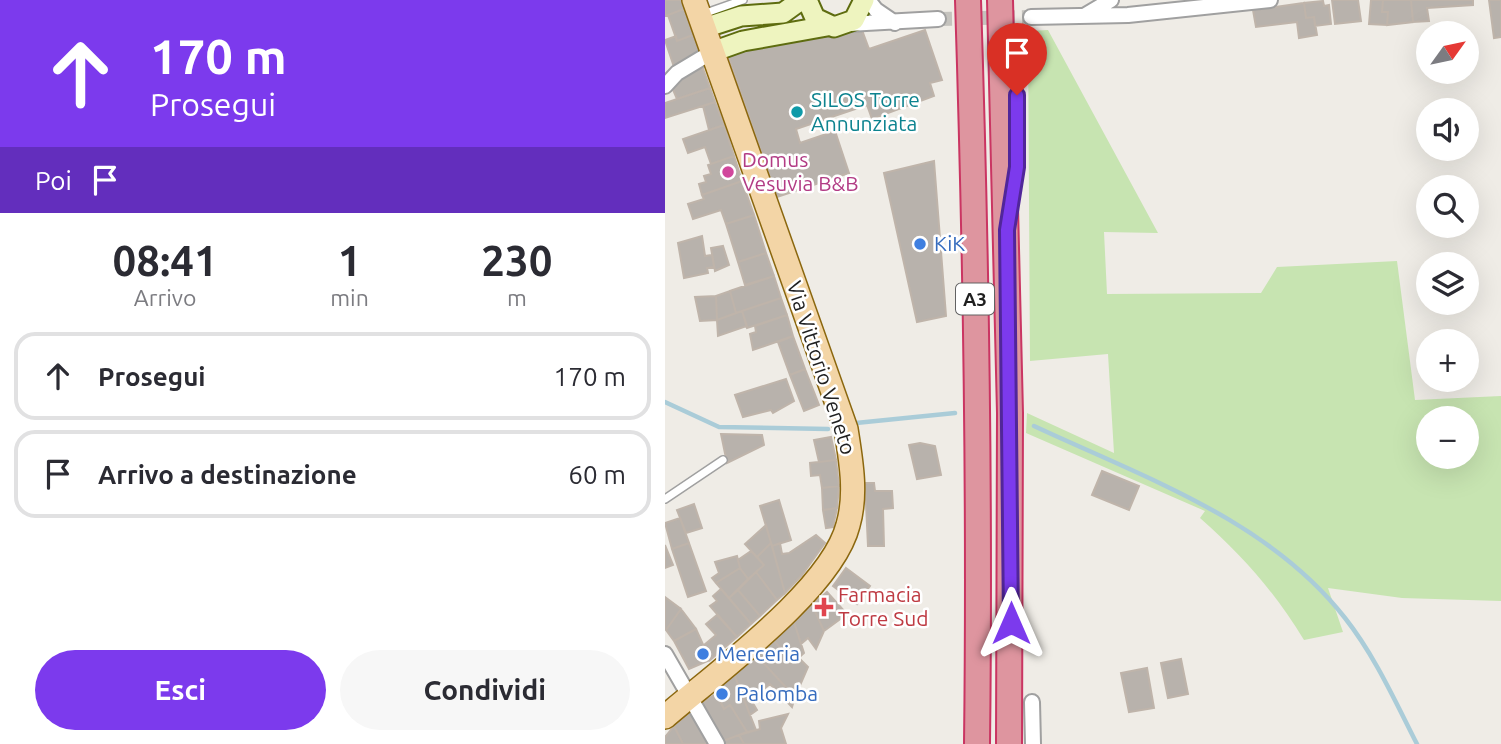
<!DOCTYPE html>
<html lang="it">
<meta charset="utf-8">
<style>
:root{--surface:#fff;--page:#f7f7f7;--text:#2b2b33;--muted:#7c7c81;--line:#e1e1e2;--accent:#7c3aed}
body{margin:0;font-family:Ubuntu,sans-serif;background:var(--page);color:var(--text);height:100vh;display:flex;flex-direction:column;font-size:26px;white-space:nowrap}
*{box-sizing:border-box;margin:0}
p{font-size:23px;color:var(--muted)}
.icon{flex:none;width:38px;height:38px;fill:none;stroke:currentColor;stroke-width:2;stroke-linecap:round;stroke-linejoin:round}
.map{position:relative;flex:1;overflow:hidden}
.sheet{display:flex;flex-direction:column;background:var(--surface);width:665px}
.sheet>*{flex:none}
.hud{background:#7c3aed;color:#fff;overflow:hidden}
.needle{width:46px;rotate:57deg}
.controls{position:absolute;left:751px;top:21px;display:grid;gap:14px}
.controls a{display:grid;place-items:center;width:63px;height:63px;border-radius:50%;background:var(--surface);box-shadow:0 7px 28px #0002;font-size:35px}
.pin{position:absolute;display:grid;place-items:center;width:60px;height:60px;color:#fff;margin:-72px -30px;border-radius:50% 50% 50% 0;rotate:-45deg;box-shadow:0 0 7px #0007}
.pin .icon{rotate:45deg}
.me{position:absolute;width:77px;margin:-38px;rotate:0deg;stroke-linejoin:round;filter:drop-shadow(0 0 5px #0008)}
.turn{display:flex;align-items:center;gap:24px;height:147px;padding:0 35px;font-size:32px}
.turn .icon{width:91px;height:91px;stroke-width:2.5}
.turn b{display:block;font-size:49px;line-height:60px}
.then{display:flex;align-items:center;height:66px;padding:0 35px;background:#0003;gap:14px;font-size:26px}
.eta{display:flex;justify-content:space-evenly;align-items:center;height:119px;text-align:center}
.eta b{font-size:42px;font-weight:700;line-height:49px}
.cta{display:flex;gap:14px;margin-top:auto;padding:14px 35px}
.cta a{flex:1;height:80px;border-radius:42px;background:var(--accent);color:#fff;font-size:28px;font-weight:700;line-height:80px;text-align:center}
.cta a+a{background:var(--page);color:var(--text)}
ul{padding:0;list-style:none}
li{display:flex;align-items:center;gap:21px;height:88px;margin:0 14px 10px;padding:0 21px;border:4px solid var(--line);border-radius:21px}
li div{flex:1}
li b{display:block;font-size:26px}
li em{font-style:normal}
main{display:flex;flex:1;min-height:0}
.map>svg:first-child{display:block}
.grass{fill:#c7e4b1;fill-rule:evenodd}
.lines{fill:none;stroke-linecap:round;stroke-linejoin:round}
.stream{stroke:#aaccd8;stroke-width:4.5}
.building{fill:#b8b2ac;stroke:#bfb4aa;stroke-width:2}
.street-tunnel{stroke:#c5c3be;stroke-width:14;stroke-dasharray:14 7;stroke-linecap:butt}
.lane-casing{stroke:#a0a0a0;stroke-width:10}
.street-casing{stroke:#a0a0a0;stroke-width:18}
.secondary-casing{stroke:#5e6c0f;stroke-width:23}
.primary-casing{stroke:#8b670e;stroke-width:26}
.highway-casing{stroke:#ca3562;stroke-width:28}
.lane{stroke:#fff;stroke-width:7}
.street{stroke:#fff;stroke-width:14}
.secondary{stroke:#eef4bf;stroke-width:19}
.primary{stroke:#f3d5a6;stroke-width:23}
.highway{stroke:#de959f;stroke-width:24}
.route-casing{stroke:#51269a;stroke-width:18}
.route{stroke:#7c3aed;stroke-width:12}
.culture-dot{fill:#0f9aa8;stroke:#fff;stroke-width:2.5}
.hotel-dot{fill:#d1479c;stroke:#fff;stroke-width:2.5}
.shop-dot{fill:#3f7fe0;stroke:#fff;stroke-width:2.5}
.health-dot{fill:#e0444e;stroke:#fff;stroke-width:2.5}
.labels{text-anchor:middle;stroke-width:5;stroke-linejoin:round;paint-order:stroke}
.shield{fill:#fff;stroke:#626262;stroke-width:2}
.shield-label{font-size:19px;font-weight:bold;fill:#1f1f1f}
.culture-label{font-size:21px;fill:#0d838f;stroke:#fff;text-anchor:start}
.hotel-label{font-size:21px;fill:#b23c85;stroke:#fff;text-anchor:start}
.shop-label{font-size:21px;fill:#366cbe;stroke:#fff;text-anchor:start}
.street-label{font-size:21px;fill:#1f1f1f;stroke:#fff}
.health-label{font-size:21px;fill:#be3a42;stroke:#fff;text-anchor:start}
</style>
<main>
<section class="sheet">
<div class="hud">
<div class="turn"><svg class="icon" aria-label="ahead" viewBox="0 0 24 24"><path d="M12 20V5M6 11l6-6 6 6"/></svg><div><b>170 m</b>Prosegui</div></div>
<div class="then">Poi<svg class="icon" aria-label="arrive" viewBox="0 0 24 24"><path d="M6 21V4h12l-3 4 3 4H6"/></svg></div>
</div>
<div class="eta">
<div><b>08:41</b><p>Arrivo</p></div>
<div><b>1</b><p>min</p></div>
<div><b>230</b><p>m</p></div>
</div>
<ul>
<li><svg class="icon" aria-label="ahead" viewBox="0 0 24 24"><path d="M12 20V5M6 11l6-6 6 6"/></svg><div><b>Prosegui</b></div><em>170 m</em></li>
<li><svg class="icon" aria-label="arrive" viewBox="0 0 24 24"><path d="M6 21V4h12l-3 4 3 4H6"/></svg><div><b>Arrivo a destinazione</b></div><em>60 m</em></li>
</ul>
<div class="cta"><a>Esci</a><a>Condividi</a></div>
</section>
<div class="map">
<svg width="836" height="744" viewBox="0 0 836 744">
<rect width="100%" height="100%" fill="#efece6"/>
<path class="grass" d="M383,30L493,233L439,232L442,294L596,293L612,267L732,261L750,400L836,396V601L737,598L663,588L678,632L639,640C609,591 578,556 535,518L540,511L361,433L362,413L449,453L443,354L365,361L363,31ZM763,418H802V457H763Z"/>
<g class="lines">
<path class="stream" d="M0,402L54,427L163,429
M191,423L290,413
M369,426C478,477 604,520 680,618C710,656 730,701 752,744"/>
</g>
<path class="building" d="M0,0H16L19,9L0,16Z
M667,0H693L696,21L670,24Z
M706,0H718L717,12H723L722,25L704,24Z
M718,0H746L748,22L722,25L723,12H717Z
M746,0H808V5L762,8L764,21L748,22Z
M824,0H836V37L829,38Z
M658,1L659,6L664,5L666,24L650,26L649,17L641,18L639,3Z
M639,3L641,18L649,17L652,35L634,38L632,22L591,27L588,10Z
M19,9L28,35L12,41L3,15Z
M197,30L204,49L260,30L277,80L265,83L269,96L207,119L202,105L131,129L135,143L170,131L184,173L112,197L63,55L88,47Z
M28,35L34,51L9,67L0,40L11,36L12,41Z
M36,63L45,88L12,99L6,85Z
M45,88L50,102L0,118V103Z
M50,102L59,125L44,130L38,106Z
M59,125L69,156L46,164L40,147L23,153L18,139Z
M69,156L77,181L37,195L34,184L41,182L39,176L46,174L43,165Z
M269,161L281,316L252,322L219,173Z
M77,181L89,215L61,224L56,210L28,219L23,204L39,199L37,195Z
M89,215L101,253L73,262L61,224Z
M37,236L40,256L47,255L49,267L42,268L43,273L19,278L13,243Z
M58,246L64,265L50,271L46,248Z
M101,253L109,276L80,285L73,262Z
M109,276L116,298L71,313L65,291Z
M65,291L71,313L52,320L51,296Z
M51,296L52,320L35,321L30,297Z
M116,298L122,315L82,328L77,311Z
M77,311L82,326L53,336L52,320Z
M122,315L128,336L88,350L85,334L91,332L90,326Z
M128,336L140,369L125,375L113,342Z
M140,369L154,405L139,411L125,375Z
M121,379L129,401L108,413L106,410L78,417L70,395Z
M56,434L97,435L99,445L62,463Z
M166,437L171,460L154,462L149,440Z
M255,443L270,446L276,475L252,479L244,445Z
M171,460L174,486L157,488L155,475L146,476L145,463Z
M437,471L474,486L464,510L427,495Z
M200,483H209L210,491H227L228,508L218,509L219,546H203Z
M174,486L172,508L158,510L157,488Z
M114,500L126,540L107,546L95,506Z
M29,504L37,528L21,533L12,510Z
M172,508L168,527L161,528L158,510Z
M15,518L24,543L7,549L0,523Z
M101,525L106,543L92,557L80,544Z
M151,535L160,543L137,575L120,593L107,546L115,543L117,554L124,553Z
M24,543L41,591L23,597L7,549Z
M106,543L120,593L112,600L91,572L99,565L92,557Z
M0,545L8,565L0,568Z
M86,551L99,565L83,579L75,568L73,560Z
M72,556L75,568L51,583L47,578L54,573L50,562Z
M75,568L83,579L64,598L51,583Z
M181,568L205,586L192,604L168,586Z
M91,572L112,600L95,616L73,590Z
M56,589L86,624L72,637L45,606L52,601L48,596Z
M73,590L95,616L86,624L64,598Z
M162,592L182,614L159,631L147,605Z
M0,597L16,609L1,630L0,629Z
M147,605L159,631L151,649L143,638L136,644L129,622Z
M16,609L31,629L9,641L1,630Z
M52,615L72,637L45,660L39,645L51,635L41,624Z
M129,622L139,653L129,662L108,640Z
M31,629L45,660L24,669L9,641Z
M108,640L129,662L134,658L143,667L130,697L91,655Z
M91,655L130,697L127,707L105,684L86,700L92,710L85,715L69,674Z
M516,659L523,694L503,698L496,663Z
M482,668L489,708L464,712L456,673Z
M69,674L91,730L82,732L65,705L59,709L50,690Z
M51,694L59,709L65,705L82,732L58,741L37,703Z
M27,711L44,744H18L9,726Z
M123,714L116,728L121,744H79L74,735L95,729L94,721Z
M9,726L18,744H0V737Z
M74,735L79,744H60L58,741Z"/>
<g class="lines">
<path class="street-tunnel" d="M273,19L366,17"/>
<g class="lane-casing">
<path id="lane" d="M38,14L78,0
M0,499L58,460"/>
</g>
<g class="street-casing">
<path id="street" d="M203,0L211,10L230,23
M419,16L446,0
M366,17L463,15L605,0
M183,24L273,19
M0,86L12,73L47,52
M0,654L52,744
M367,702L368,744"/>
</g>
<g class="secondary-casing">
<path id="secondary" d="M142,0L150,18L169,27L189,20L199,0
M39,28L76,16L118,13L136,0
M47,52L78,41L162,26"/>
</g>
<g class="primary-casing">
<path id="primary" d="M0,717C51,673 167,589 183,525C192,494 186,461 181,429L29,0"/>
</g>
<g class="highway-casing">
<path id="highway" d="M303,0C311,248 315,496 312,744
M335,0L345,413L344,744"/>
</g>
<use href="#lane" class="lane"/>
<use href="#street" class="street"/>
<use href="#secondary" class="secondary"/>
<use href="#primary" class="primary"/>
<use href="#highway" class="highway"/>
</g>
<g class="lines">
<g class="route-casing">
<path id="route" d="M346,623L342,230L352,167V95"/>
</g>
<use href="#route" class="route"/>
</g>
<circle class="culture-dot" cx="132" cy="112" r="7"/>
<circle class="hotel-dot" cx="63" cy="172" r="7"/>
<g class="shop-dot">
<circle cx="255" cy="244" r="7"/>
<circle cx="38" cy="654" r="7"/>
<circle cx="57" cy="694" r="7"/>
</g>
<path class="health-dot" d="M155.5 596.5h7v7h7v7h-7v7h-7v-7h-7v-7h7z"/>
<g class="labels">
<rect class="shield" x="291" y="283.5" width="38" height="31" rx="5"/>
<g class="shield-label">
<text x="310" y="306">A3</text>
</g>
<g class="culture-label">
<text x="146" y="107">SILOS Torre<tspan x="146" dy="24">Annunziata</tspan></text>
</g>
<g class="hotel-label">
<text x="77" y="167">Domus<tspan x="77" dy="24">Vesuvia B&amp;B</tspan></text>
</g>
<g class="shop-label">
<text x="269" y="251">KiK</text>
<text x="52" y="661">Merceria</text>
<text x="71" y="701">Palomba</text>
</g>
<g class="street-label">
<text transform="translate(156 368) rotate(72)" y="7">Via Vittorio Veneto</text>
</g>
<g class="health-label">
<text x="173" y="602">Farmacia<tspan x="173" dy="24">Torre Sud</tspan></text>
</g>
</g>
</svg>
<div class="controls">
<a><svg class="needle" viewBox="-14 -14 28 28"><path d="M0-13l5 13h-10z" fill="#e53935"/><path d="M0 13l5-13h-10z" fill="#7c7c81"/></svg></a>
<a><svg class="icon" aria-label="sound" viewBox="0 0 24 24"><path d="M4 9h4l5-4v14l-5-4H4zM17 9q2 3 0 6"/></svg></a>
<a><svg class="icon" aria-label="search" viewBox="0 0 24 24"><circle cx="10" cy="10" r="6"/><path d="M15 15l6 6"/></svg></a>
<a><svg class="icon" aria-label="layers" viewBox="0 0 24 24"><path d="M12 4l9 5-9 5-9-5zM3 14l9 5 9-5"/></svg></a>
<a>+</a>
<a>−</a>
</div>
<div class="pin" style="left:352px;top:95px;background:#d93025"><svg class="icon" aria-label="arrive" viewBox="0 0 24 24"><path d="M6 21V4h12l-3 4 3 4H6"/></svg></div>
<svg class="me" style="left:346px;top:623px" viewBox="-20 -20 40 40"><path d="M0-17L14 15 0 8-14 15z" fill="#7c3aed" stroke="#fff" stroke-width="4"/></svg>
</div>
</main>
